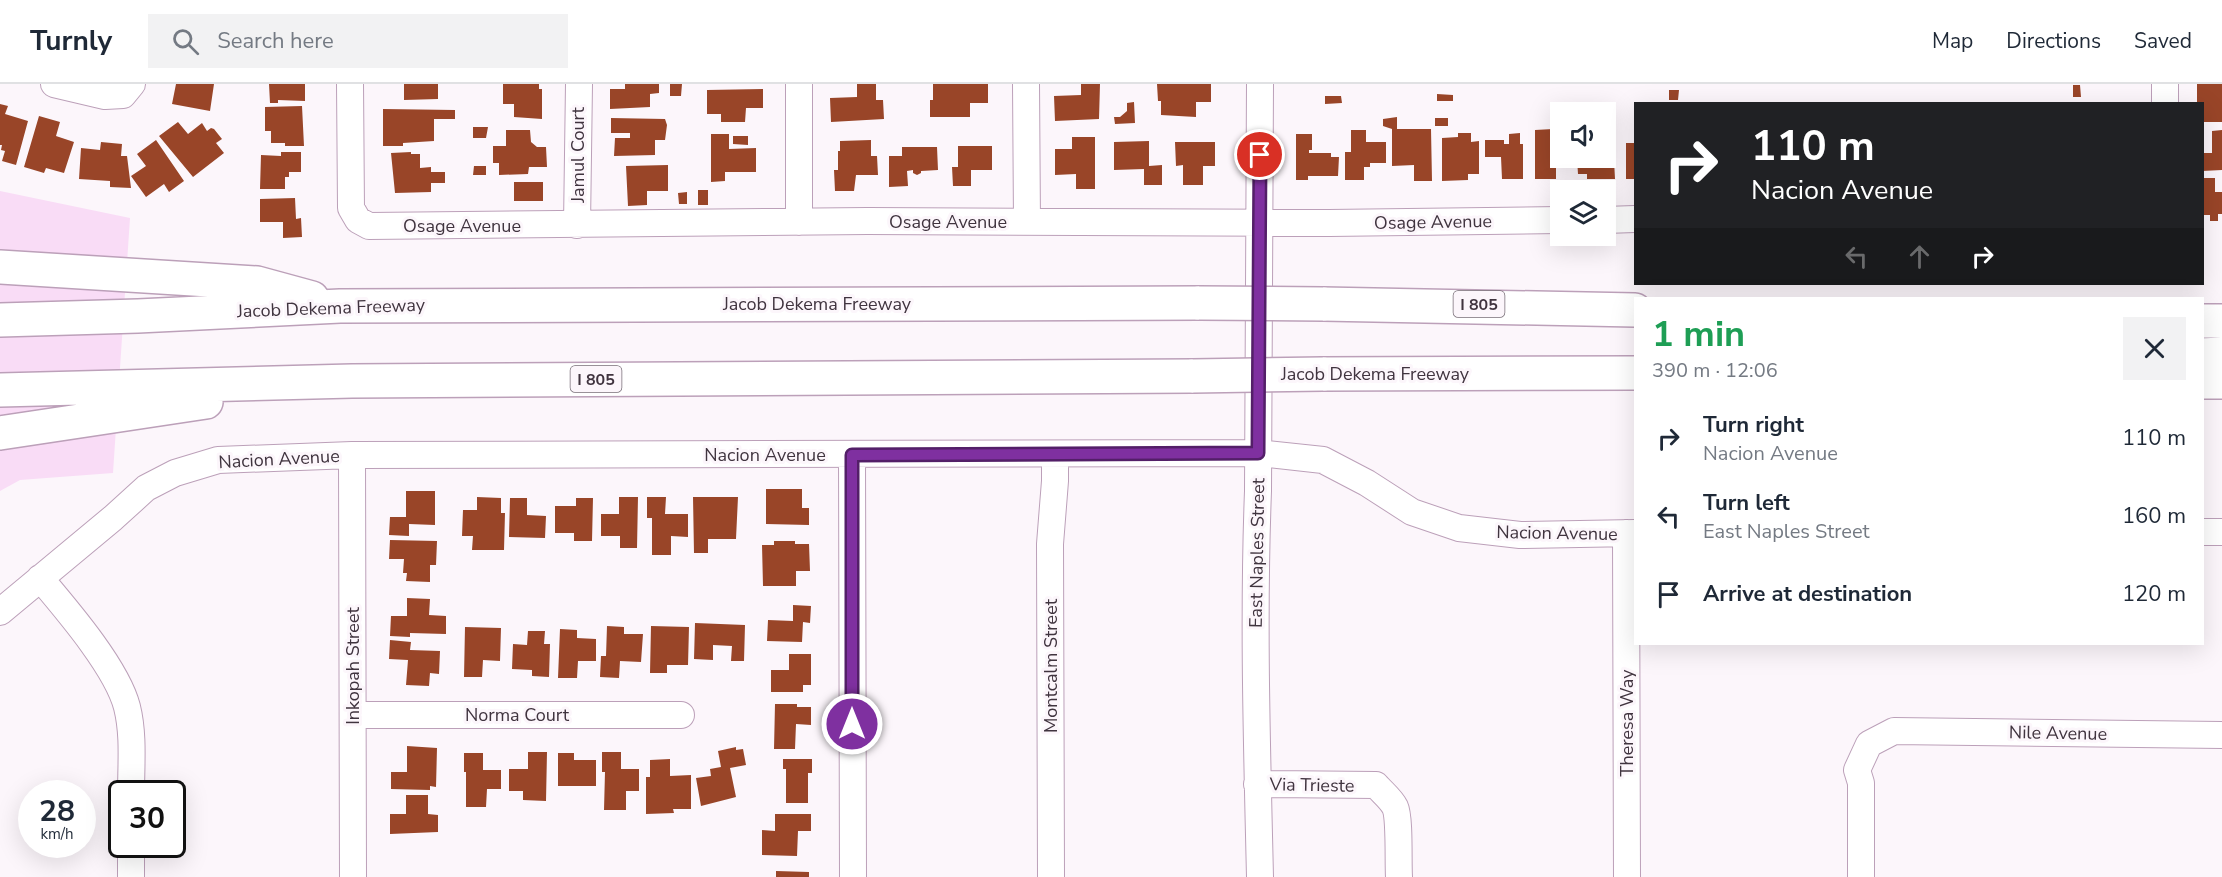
<!DOCTYPE html>
<meta charset="utf-8">
<style>
:root{--surface:#fff;--page:#f2f2f3;--text:#1f2937;--muted:#747a83;--line:#e0e1e3}
body{margin:0;font-family:"Nunito Sans",sans-serif;background:var(--page);color:var(--text);height:100vh;display:flex;flex-direction:column;font-size:22px;white-space:nowrap}
*{box-sizing:border-box;margin:0}
p{font-size:20px;color:var(--muted)}
.icon{flex:none;width:33px;height:33px;fill:none;stroke:currentColor;stroke-width:2;stroke-linecap:round;stroke-linejoin:round}
.map{position:relative;flex:1;overflow:hidden}
.details{position:absolute;left:1634px;top:213px;width:570px;height:348px;display:flex;flex-direction:column;background:var(--surface);border-radius:0px;box-shadow:0 6px 24px #0002}
.details>*{flex:none}
.banner{position:absolute;left:1634px;top:18px;width:570px;height:183px;border-radius:0px;box-shadow:0 6px 24px #0002;background:#202124;color:#fff;overflow:hidden}
.fabs{position:absolute;left:1550px;top:18px;display:grid;gap:12px}
.fabs a{display:grid;place-items:center;width:66px;height:66px;border-radius:0px;background:var(--surface);box-shadow:0 6px 24px #0002;font-size:30px}
.speed{position:absolute;left:18px;top:696px;display:flex;gap:12px;font-size:30px;font-weight:700;text-align:center}
.speed>*{display:grid;place-content:center;width:78px;height:78px;border-radius:50%;background:var(--surface);box-shadow:0 6px 24px #0002;line-height:1}
.speed small{font-size:15px;font-weight:400}
.speed .limit{border:3px solid #111;border-radius:9px;background:#fff;color:#111}
.pin{position:absolute;display:grid;place-items:center;width:51px;height:51px;color:#fff;margin:-26px;border:3px solid #fff;border-radius:50%;box-shadow:0 2px 6px #0007}
.me{position:absolute;width:66px;margin:-33px;rotate:0deg;stroke-linejoin:round;filter:drop-shadow(0 0 4px #0008)}
.turn{display:flex;align-items:center;gap:21px;height:126px;padding:0 18px;font-size:27px}
.turn .icon{width:78px;height:78px;stroke-width:2.5}
.turn b{display:block;font-size:42px;line-height:51px}
.lanes{display:flex;align-items:center;height:57px;padding:0 18px;background:#0003;justify-content:center;gap:30px;direction:ltr}
.lanes .off{opacity:.35}
.round{display:grid;place-items:center;flex:none;width:63px;height:63px;border-radius:0px;background:var(--page)}
.overview{display:flex;align-items:center;justify-content:space-between;height:102px;padding:0 18px}
h1{font-size:36px;font-weight:700;line-height:45px;color:#1e9e55}
ul{padding:0;list-style:none}
li{display:flex;align-items:center;gap:18px;height:78px;padding:0 18px}
li div{flex:1}
li b{display:block;font-size:22px}
li em{font-style:normal}
header{display:flex;align-items:center;gap:36px;box-sizing:border-box;height:84px;padding:0 30px;background:var(--surface);border-bottom:2px solid var(--line)}
header strong{font-size:28px}
nav{display:flex;gap:33px;margin-inline-start:auto;font-size:21px}
.search{width:420px;height:54px;background:var(--page);display:flex;align-items:center;gap:15px;box-sizing:border-box;padding:0 21px;border-radius:0px;color:var(--muted);font-size:22px}
.map>svg:first-child{display:block}
.green{fill:#f9dcf6}
.building{fill:#994528}
.lines{fill:none;stroke-linecap:round;stroke-linejoin:round}
.minor-casing{stroke:#bca0b9;stroke-width:28}
.highway-casing{stroke:#bca0b9;stroke-width:36}
.minor{stroke:#fff;stroke-width:26}
.highway{stroke:#fff;stroke-width:33}
.highway-bridge-casing{stroke:#bca0b9;stroke-width:36;stroke-linecap:butt}
.highway-bridge{stroke:#fff;stroke-width:33}
.route-casing{stroke:#531f68;stroke-width:15}
.route{stroke:#7f30a0;stroke-width:10}
.labels{text-anchor:middle;stroke-width:6;stroke-linejoin:round;paint-order:stroke}
.shield{fill:#fcf6fb;stroke:#786e77;stroke-width:1.5}
.shield-label{font-size:16px;font-weight:bold;fill:#40343f}
.street-label{font-size:18px;fill:#40343f;stroke:#fcf6fb}
</style>
<header>
<strong>Turnly</strong>
<div class="search"><svg class="icon" aria-label="search" viewBox="0 0 24 24"><circle cx="10" cy="10" r="6"/><path d="M15 15l6 6"/></svg>Search here</div>
<nav><a>Map</a><a>Directions</a><a>Saved</a></nav>
</header>
<div class="map">
<svg width="2222" height="793" viewBox="0 0 2222 793">
<rect width="100%" height="100%" fill="#fcf6fb"/>
<path class="green" d="M0,107L130,134L113,389L20,396L0,407Z"/>
<path class="building" d="M176,0H214L210,27L172,20Z
M269,0H305V17L278,16V19H270Z
M404,0H438V15L404,16Z
M503,0H539V5H542V35L514,33V20H503Z
M625,0H659V9L650,10V23L610,25V5H625Z
M670,0H682L681,12H670Z
M857,0H876V16H883L884,35L831,38L830,14L857,13Z
M933,0H988V19H970V33H930V16H933Z
M1081,0H1100L1099,35L1055,37L1054,12L1081,11Z
M1157,0H1211V18H1196V33L1161,31V17H1158Z
M2197,0H2222V38H2203L2202,20H2197Z
M2073,1H2080L2081,13H2073Z
M763,5V24H746L745,38H721V30H707V6Z
M1669,6H1679L1678,16H1669Z
M1437,10L1453,11V17H1437Z
M1325,12H1341L1342,19L1325,20Z
M1134,18L1135,39L1115,40L1114,33H1120L1127,27V19Z
M0,20L8,22L5,30L28,37L16,81L2,77L5,67L1,66L2,61H0Z
M302,22L304,62H285V59H271V47H265V23Z
M383,25L455,26V35H434V57L403,59V62H383Z
M39,32L60,38L56,52L74,58L64,89L46,84L44,89L24,83Z
M1397,33V45H1431L1432,97H1414V81L1392,82V45L1383,42V35Z
M611,34L665,35L667,41L665,56H655V71L614,72L615,54H630V49H611Z
M1435,34H1448V42H1435Z
M178,38L188,50L202,39L207,47L211,44L214,45L222,55L216,59L224,69L193,93L159,52Z
M473,43H488L486,54H473Z
M1553,45V55H1560V73H1556V95H1535V46Z
M506,46H530L531,58L537,63H546L547,83H529L528,90L499,91V79H493V62H506Z
M1351,46H1366V58H1386V79H1370V83H1364V96H1345V68H1351Z
M2222,46V86L2202,87V69H2212V47Z
M1458,49H1471V58L1479,57V90H1468V96L1442,97V54L1458,53Z
M1520,49V60H1523V95H1502L1501,73H1485V56H1504V60H1509V50Z
M711,50H729V65L756,64V88H725V97L711,98Z
M1296,50H1312V66H1309V69H1331V73H1339L1338,92H1308V96H1296Z
M733,52H748V61L733,60Z
M1072,53H1095V105H1076V90L1055,91V65H1072Z
M156,56L184,97L169,108L164,100L146,113L131,92L146,82L137,70Z
M871,56V72H877L878,91H856L854,107H835L834,86H838V67H840V57Z
M1149,57V82L1162,81V101H1144V85L1114,86V58Z
M1613,57L1615,95H1587V90H1578L1577,74H1605V58Z
M101,58L122,60L121,72H127L131,104L110,103V97L79,95L81,64L100,66Z
M1175,58H1215V82H1203V101H1183V81L1176,82Z
M1626,59H1635V95H1626Z
M958,62H992V86H971V102H953L952,83H958Z
M902,63H937L938,86L921,87V89L917,91L913,89V86L907,87L908,102L889,103V72H902Z
M281,68H301V88H289V93H285V105H260L261,71L281,72Z
M411,68V70H420V84L431,83V88H445V99H431V108L395,109L391,69Z
M668,81V107H647V121L628,122L626,82Z
M474,82H486V91H473Z
M2202,94H2215V108H2222V130H2218V137H2210V131H2203Z
M514,98H543V117H514Z
M698,106H708V121H698Z
M687,108V120H679L678,109Z
M295,114L296,135L301,134L302,153L283,154V138H260V115Z
M766,405H802V424H809V441L766,440Z
M406,407H435V441L409,440V452L389,451L390,433H406Z
M477,413L501,414V429H505L504,466H472L473,452H462L463,426H477Z
M619,413H638L637,464H620V452H601V430H619Z
M647,413H666L665,430H688V453L671,452V471H652V434H647Z
M693,413H738L736,455H708V469H694Z
M510,414H527V431L546,432L545,454L509,453Z
M576,414H593L592,457H574V449H555V422H576Z
M390,456L437,457L436,481H430V498L406,497L407,489H403L404,475H389Z
M774,457H795V460H809L810,487H796V502H763L762,461H774Z
M407,514L430,515L429,531L446,532V550L410,549V553L390,552L391,532H407Z
M793,521L811,522L810,539L803,538L802,558L767,557L768,536L793,537Z
M695,539L745,541L744,577H731L732,562L713,561V576L694,575Z
M607,542L624,543V550H643L641,578L620,577L619,594L600,593L601,572H606Z
M651,542L689,543L688,581H667V589H650Z
M465,543L501,544L500,577L483,576L482,593H464Z
M560,545L577,546V554L596,555V577H578L577,594H558Z
M528,547H545L544,560H550L549,593L532,592V586L512,585L513,560L527,561Z
M390,556L411,558L410,566L440,567L439,590L430,589L429,602L406,601L408,576L389,575Z
M789,570H811V601H803V608H771V586H789Z
M775,620H797V623H811V641L796,640L795,665H774Z
M407,662L437,664L436,703L430,702V706L391,705V688H407Z
M736,663V666L743,665L746,681L730,684L736,713L701,722L696,694L711,692L710,685L721,683L718,667Z
M528,668H547L546,717L523,716V707H509V685H528Z
M602,668H621V685H639V707H626V726H604L605,688H602Z
M464,669H483V686H501V705H487L486,723H466V688H464Z
M558,669H574V676H596V702H558Z
M670,675V692L691,691V725H673L674,729L646,730V693H650V676Z
M783,675H812V689H808V719H786V685H783Z
M406,711H428V730L438,731V748L390,750V730H406Z
M775,730H811V747H798L797,772L762,771V746L775,747Z
M776,787L809,788V793H776Z"/>
<g class="lines">
<g class="minor-casing">
<path id="minor" d="M54,0L105,12L123,11L132,0
M350,0L351,124L358,136L369,142L868,137L1329,139L1560,136
M799,0V138
M1026,0L1027,138
M2165,0V20
M1605,136L1635,135
M577,141L579,0
M352,371L353,793
M852,371L853,793
M2202,448H2222
M1626,449L1627,793
M40,494C67,526 117,584 127,623C134,651 131,681 131,710
M0,528L113,434L146,404L175,389L218,376L352,371L1258,369L1323,376L1367,399L1412,428L1459,444L1520,451L1635,449
M353,631H681
M1257,700L1376,701C1382,708 1391,715 1395,723C1400,734 1398,778 1399,793
M131,760V793
M1051,793L1050,460L1055,397V371
M1260,793C1257,664 1253,536 1258,407L1260,0
M1861,793V699L1857,686L1869,660L1894,647L2222,651"/>
</g>
<g class="highway-casing">
<path id="highway" d="M0,183L257,199L312,214
M1323,220L1635,226
M0,236L138,232L340,222L1199,219
M2202,237H2222
M2202,271L2222,270
M1323,290L1635,289
M2202,298H2222
M0,306L352,297L1193,292
M0,349L206,318"/>
</g>
<use href="#minor" class="minor"/>
<use href="#highway" class="highway"/>
<g class="highway-bridge-casing">
<path id="highway-bridge" d="M1199,219L1323,220
M1193,292L1323,290"/>
</g>
<use href="#highway-bridge" class="highway-bridge"/>
</g>
<g class="lines">
<g class="route-casing">
<path id="route" d="M852,640V371L1258,369L1260,71"/>
</g>
<use href="#route" class="route"/>
</g>
<g class="labels">
<g class="shield">
<rect x="1453.5" y="207" width="51" height="26" rx="4.5"/>
<rect x="570.5" y="282" width="51" height="26" rx="4.5"/>
</g>
<g class="shield-label">
<text x="1479" y="226">I 805</text>
<text x="596" y="301">I 805</text>
</g>
<g class="street-label">
<text transform="translate(578 71) rotate(-90)" y="6">Jamul Court</text>
<text x="948" y="144">Osage Avenue</text>
<text transform="translate(1433 138) rotate(-1)" y="6">Osage Avenue</text>
<text x="462" y="148">Osage Avenue</text>
<text x="817" y="226">Jacob Dekema Freeway</text>
<text transform="translate(331 224) rotate(-2)" y="6">Jacob Dekema Freeway</text>
<text x="1375" y="296">Jacob Dekema Freeway</text>
<text x="765" y="377">Nacion Avenue</text>
<text transform="translate(279 375) rotate(-3)" y="6">Nacion Avenue</text>
<text transform="translate(1557 449) rotate(1)" y="6">Nacion Avenue</text>
<text transform="translate(1257 469) rotate(-89)" y="6">East Naples Street</text>
<text transform="translate(353 582) rotate(-90)" y="6">Inkopah Street</text>
<text transform="translate(1051 582) rotate(-90)" y="6">Montcalm Street</text>
<text x="517" y="637">Norma Court</text>
<text transform="translate(1627 639) rotate(-90)" y="6">Theresa Way</text>
<text transform="translate(2058 649) rotate(1)" y="6">Nile Avenue</text>
<text transform="translate(1312 701) rotate(1)" y="6">Via Trieste</text>
</g>
</g>
</svg>
<div class="fabs">
<a><svg class="icon" aria-label="sound" viewBox="0 0 24 24"><path d="M4 9h4l5-4v14l-5-4H4zM17 9q2 3 0 6"/></svg></a>
<a><svg class="icon" aria-label="layers" viewBox="0 0 24 24"><path d="M12 4l9 5-9 5-9-5zM3 14l9 5 9-5"/></svg></a>
</div>
<div class="speed"><div>28<small>km/h</small></div><div class="limit">30</div></div>
<div class="pin" style="left:1260px;top:71px;background:#d93025"><svg class="icon" aria-label="arrive" viewBox="0 0 24 24"><path d="M6 21V4h12l-3 4 3 4H6"/></svg></div>
<svg class="me" style="left:852px;top:640px" viewBox="-20 -20 40 40"><circle r="17" fill="#7f30a0" stroke="#fff" stroke-width="3"/><path d="M0-11L8 9 0 5-8 9z" fill="#fff"/></svg>
<div class="banner">
<div class="turn"><svg class="icon" aria-label="right" viewBox="0 0 24 24"><path d="M7 20v-9h11M14 6l5 5-5 5"/></svg><div><b>110 m</b>Nacion Avenue</div></div>
<div class="lanes"><svg class="icon off" aria-label="left" viewBox="0 0 24 24"><path d="M17 20v-9H6M10 6l-5 5 5 5"/></svg><svg class="icon off" aria-label="ahead" viewBox="0 0 24 24"><path d="M12 20V5M6 11l6-6 6 6"/></svg><svg class="icon" aria-label="right" viewBox="0 0 24 24"><path d="M7 20v-9h11M14 6l5 5-5 5"/></svg></div>
</div>
<section class="details">
<div class="overview"><div><h1>1 min</h1><p>390 m · 12:06</p></div><a class="round"><svg class="icon" aria-label="close" viewBox="0 0 24 24"><path d="M6 6l12 12M18 6L6 18"/></svg></a></div>
<ul>
<li><svg class="icon" aria-label="right" viewBox="0 0 24 24"><path d="M7 20v-9h11M14 6l5 5-5 5"/></svg><div><b>Turn right</b><p>Nacion Avenue</p></div><em>110 m</em></li>
<li><svg class="icon" aria-label="left" viewBox="0 0 24 24"><path d="M17 20v-9H6M10 6l-5 5 5 5"/></svg><div><b>Turn left</b><p>East Naples Street</p></div><em>160 m</em></li>
<li><svg class="icon" aria-label="arrive" viewBox="0 0 24 24"><path d="M6 21V4h12l-3 4 3 4H6"/></svg><div><b>Arrive at destination</b></div><em>120 m</em></li>
</ul>
</section>
</div>
